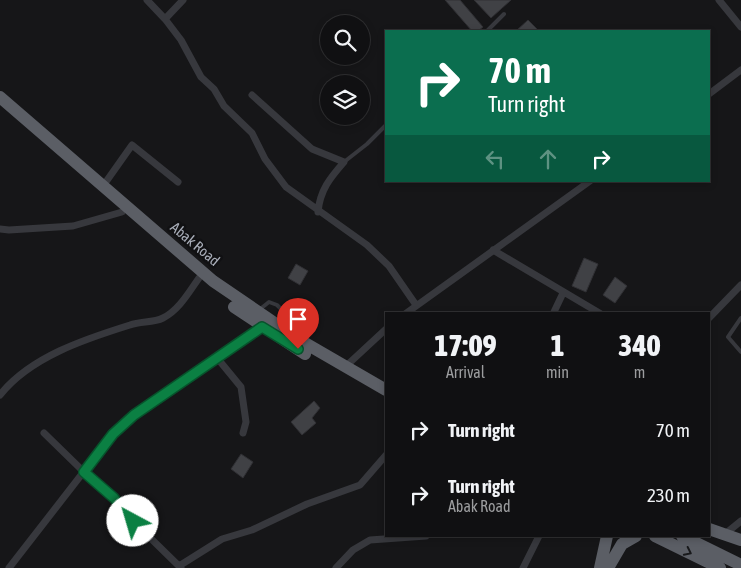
<!DOCTYPE html>
<style>
:root{--surface:#101012;--page:#19191b;--text:#f1f3f6;--muted:#9c9d9f;--line:#303032}
body{margin:0;font-family:"Asap Condensed",sans-serif;background:var(--page);color:var(--text);height:100vh;display:flex;flex-direction:column;font-size:19px;white-space:nowrap}
*{box-sizing:border-box;margin:0}
p{font-size:16px;color:var(--muted)}
.icon{flex:none;width:28px;height:28px;fill:none;stroke:currentColor;stroke-width:2;stroke-linecap:round;stroke-linejoin:round}
.map{position:relative;flex:1;overflow:hidden}
.drawer{position:absolute;left:385px;top:312px;width:325px;height:225px;display:flex;flex-direction:column;background:var(--surface);border-radius:0px;box-shadow:0 2px 8px #0003,0 0 0 1px var(--line)}
.drawer>*{flex:none}
.top-card{position:absolute;left:385px;top:30px;width:325px;height:152px;border-radius:0px;box-shadow:0 2px 8px #0003,0 0 0 1px var(--line);background:#0b6e4f;color:#fff;overflow:hidden}
.fabs{position:absolute;left:320px;top:15px;display:grid;gap:10px}
.fabs a{display:grid;place-items:center;width:50px;height:50px;border-radius:50%;background:var(--surface);box-shadow:0 2px 8px #0003,0 0 0 1px var(--line);font-size:25px}
.pin{position:absolute;display:grid;place-items:center;width:42px;height:42px;color:#fff;margin:-51px -21px;border-radius:50% 50% 50% 0;rotate:-45deg;box-shadow:0 0 5px #0007}
.pin .icon{rotate:45deg}
.me{position:absolute;width:55px;margin:-28px;rotate:321deg;stroke-linejoin:round;filter:drop-shadow(0 0 4px #0008)}
.turn{display:flex;align-items:center;gap:18px;height:105px;padding:0 20px;font-size:22px}
.turn .icon{width:65px;height:65px;stroke-width:2.5}
.turn b{display:block;font-size:35px;line-height:42px}
.lanes{display:flex;align-items:center;height:48px;padding:0 20px;background:#0003;justify-content:center;gap:25px;direction:ltr}
.lanes .off{opacity:.35}
.eta{display:flex;justify-content:space-evenly;align-items:center;height:85px;text-align:center}
.eta b{font-size:30px;font-weight:800;line-height:35px}
ul{padding:0;list-style:none}
li{display:flex;align-items:center;gap:15px;height:65px;padding:0 20px}
li div{flex:1}
li b{display:block;font-size:19px}
li em{font-style:normal}
.map>svg:first-child{display:block}
.building{fill:#404145;stroke:#303034}
.lines{fill:none;stroke-linecap:round;stroke-linejoin:round}
.service{stroke:#37383d;stroke-width:4}
.minor{stroke:#37383d;stroke-width:7}
.trunk{stroke:#5b5e65;stroke-width:12}
.oneway{stroke:#18191b}
.route-casing{stroke:#07532c;stroke-width:12}
.route{stroke:#0b8043;stroke-width:9}
.labels{text-anchor:middle;stroke-width:5;stroke-linejoin:round;paint-order:stroke}
.street-label{font-size:15px;fill:#a8adb8;stroke:#111113}
</style>
<div class="map">
<svg width="741" height="568" viewBox="0 0 741 568">
<rect width="100%" height="100%" fill="#161618"/>
<path class="building" d="M445,0H460L483,27L478,31H472Z
M474,0H511L491,18Z
M528,20L537,29L534,31H516Z
M584,258L598,264L586,292L572,286Z
M296,264L308,271L300,285L288,278Z
M615,277L627,286L615,303L603,295Z
M314,401L320,408L312,418L316,423L302,435L291,422Z
M241,454L253,462L243,478L231,469Z"/>
<g class="lines">
<path class="service" d="M487,31L504,14
M344,162L367,144L386,125
M259,310L269,302L277,305L286,314L282,327
M741,318L728,337L741,352"/>
<path class="minor" d="M147,0L165,19L181,40L201,77L214,89L224,106L252,133L265,159L286,187L367,245L389,266L416,305
M719,0L741,27
M165,19L183,0
M709,94L741,70
M252,95L312,149L344,162C330,178 320,190 318,212
M103,186L132,145L178,182
M0,229L9,230L73,226L122,212
M493,250L601,314
M405,314L590,181
M553,314L563,293
M709,318L741,285
M218,359L241,387L246,422L243,433
M345,367L386,329
M0,395C30,357 85,339 130,325C141,321 153,323 163,318C179,310 189,292 199,278
M44,433L84,472L114,498L133,521L181,568
M725,534L741,521
M179,566L222,539L252,530L307,504L360,485L386,455
M9,568L113,434L134,415L262,327
M336,568L353,550L370,540L426,536
M523,568L539,536"/>
<path class="trunk" d="M0,97L213,281L298,339L386,390
M234,307L305,354
M709,529L741,540
M655,536L720,568
M682,536L741,565
M600,568L607,536
M608,568L622,544L636,536"/>
</g>
<defs><path id="oneway-chevron" d="M-2-3.5L2.5 0L-2 3.5" fill="none" stroke-width="1.6" stroke-linecap="round" stroke-linejoin="round" transform="scale(1.25)"/></defs>
<use class="oneway" href="#oneway-chevron" transform="translate(688 552) rotate(26)"/>
<g class="lines">
<g class="route-casing">
<path id="route" d="M133,521L114,498L84,472L113,434L134,415L262,327L298,349"/>
</g>
<use href="#route" class="route"/>
</g>
<g class="labels">
<g class="street-label">
<text transform="translate(195 244) rotate(40)" y="5">Abak Road</text>
</g>
</g>
</svg>
<div class="fabs">
<a><svg class="icon" aria-label="search" viewBox="0 0 24 24"><circle cx="10" cy="10" r="6"/><path d="M15 15l6 6"/></svg></a>
<a><svg class="icon" aria-label="layers" viewBox="0 0 24 24"><path d="M12 4l9 5-9 5-9-5zM3 14l9 5 9-5"/></svg></a>
</div>
<div class="pin" style="left:298px;top:349px;background:#d93025"><svg class="icon" aria-label="arrive" viewBox="0 0 24 24"><path d="M6 21V4h12l-3 4 3 4H6"/></svg></div>
<svg class="me" style="left:133px;top:521px" viewBox="-20 -20 40 40"><circle r="19" fill="#fff"/><path d="M0-13L10 11 0 6-10 11z" fill="#0b8043"/></svg>
<div class="top-card">
<div class="turn"><svg class="icon" aria-label="right" viewBox="0 0 24 24"><path d="M7 20v-9h11M14 6l5 5-5 5"/></svg><div><b>70 m</b>Turn right</div></div>
<div class="lanes"><svg class="icon off" aria-label="left" viewBox="0 0 24 24"><path d="M17 20v-9H6M10 6l-5 5 5 5"/></svg><svg class="icon off" aria-label="ahead" viewBox="0 0 24 24"><path d="M12 20V5M6 11l6-6 6 6"/></svg><svg class="icon" aria-label="right" viewBox="0 0 24 24"><path d="M7 20v-9h11M14 6l5 5-5 5"/></svg></div>
</div>
<section class="drawer">
<div class="eta">
<div><b>17:09</b><p>Arrival</p></div>
<div><b>1</b><p>min</p></div>
<div><b>340</b><p>m</p></div>
</div>
<ul>
<li><svg class="icon" aria-label="right" viewBox="0 0 24 24"><path d="M7 20v-9h11M14 6l5 5-5 5"/></svg><div><b>Turn right</b></div><em>70 m</em></li>
<li><svg class="icon" aria-label="right" viewBox="0 0 24 24"><path d="M7 20v-9h11M14 6l5 5-5 5"/></svg><div><b>Turn right</b><p>Abak Road</p></div><em>230 m</em></li>
</ul>
</section>
</div>
